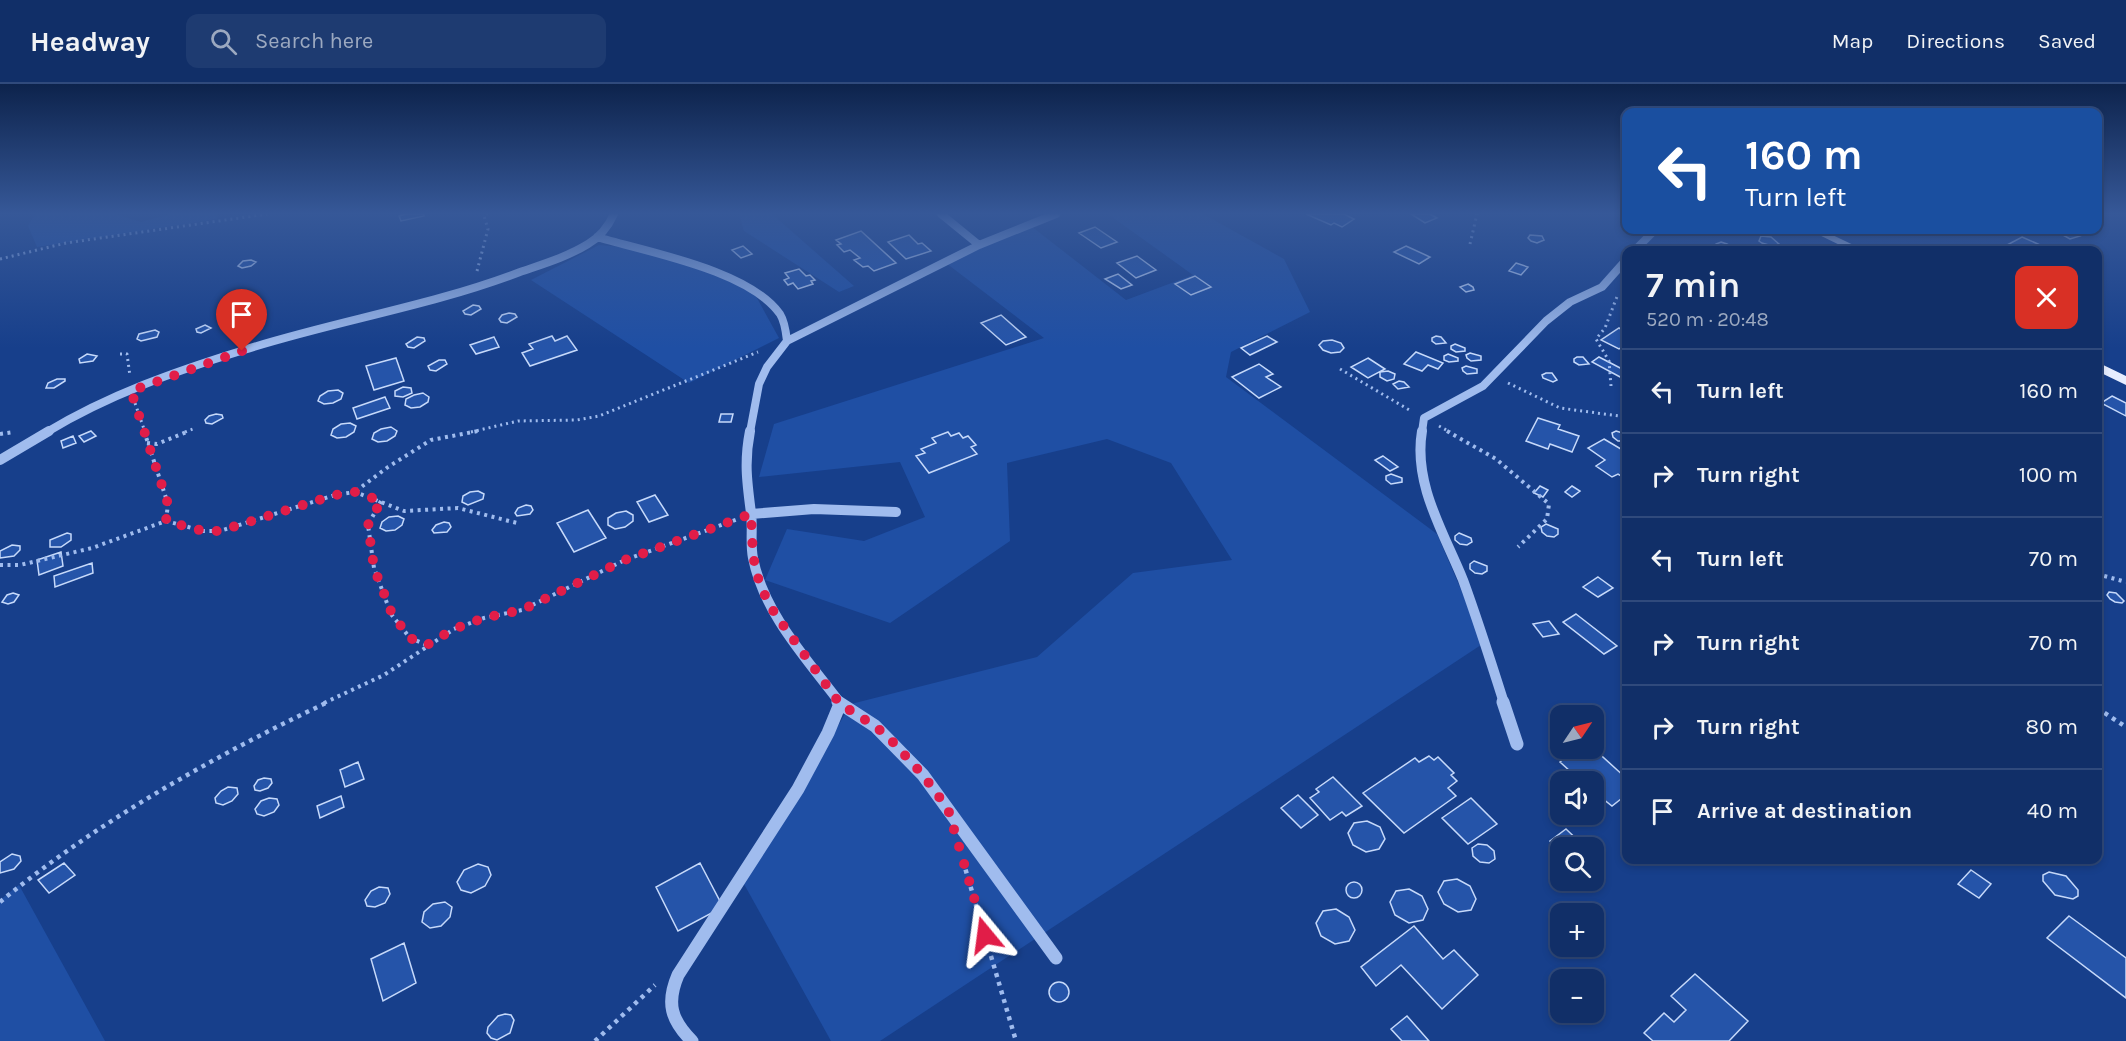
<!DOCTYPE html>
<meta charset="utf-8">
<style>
:root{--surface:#112f68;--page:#1e3b71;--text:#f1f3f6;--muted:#9ca9c0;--line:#304a7c}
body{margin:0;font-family:Karla,sans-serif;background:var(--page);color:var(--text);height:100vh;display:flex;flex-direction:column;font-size:22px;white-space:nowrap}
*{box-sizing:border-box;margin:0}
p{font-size:20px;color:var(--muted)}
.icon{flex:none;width:33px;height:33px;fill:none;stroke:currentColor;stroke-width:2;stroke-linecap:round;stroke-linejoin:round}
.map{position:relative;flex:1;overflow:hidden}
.details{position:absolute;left:1622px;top:162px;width:480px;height:618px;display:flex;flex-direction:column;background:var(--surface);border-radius:12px;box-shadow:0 3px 9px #0003,0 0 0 2px var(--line)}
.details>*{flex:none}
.banner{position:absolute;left:1622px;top:24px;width:480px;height:126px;border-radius:12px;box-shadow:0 3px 9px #0003,0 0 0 2px var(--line);background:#1a4fa0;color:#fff;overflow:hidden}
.needle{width:39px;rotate:55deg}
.controls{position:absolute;left:1550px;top:621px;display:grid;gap:12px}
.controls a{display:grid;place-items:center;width:54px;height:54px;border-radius:12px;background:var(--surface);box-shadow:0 3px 9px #0003,0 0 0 2px var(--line);font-size:30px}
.pin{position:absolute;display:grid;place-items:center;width:51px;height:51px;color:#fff;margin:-62px -26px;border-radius:50% 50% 50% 0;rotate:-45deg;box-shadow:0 0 6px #0007}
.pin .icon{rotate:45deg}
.me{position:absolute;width:66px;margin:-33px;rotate:344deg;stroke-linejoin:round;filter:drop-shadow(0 0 4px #0008)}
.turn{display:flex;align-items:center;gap:21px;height:126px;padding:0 24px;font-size:27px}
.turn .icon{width:78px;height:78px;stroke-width:2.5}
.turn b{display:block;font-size:42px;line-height:51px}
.round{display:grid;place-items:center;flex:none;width:63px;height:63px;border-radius:12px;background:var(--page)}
.head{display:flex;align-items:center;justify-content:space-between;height:102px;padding:0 24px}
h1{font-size:36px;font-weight:600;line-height:45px}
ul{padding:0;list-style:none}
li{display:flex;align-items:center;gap:18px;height:84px;padding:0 24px;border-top:2px solid var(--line)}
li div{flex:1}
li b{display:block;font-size:22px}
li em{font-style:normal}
header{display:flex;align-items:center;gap:36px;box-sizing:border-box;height:84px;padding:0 30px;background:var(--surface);border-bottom:2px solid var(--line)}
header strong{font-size:28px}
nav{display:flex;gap:33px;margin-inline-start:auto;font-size:21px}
.search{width:420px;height:54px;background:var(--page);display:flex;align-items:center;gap:15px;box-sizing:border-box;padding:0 21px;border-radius:12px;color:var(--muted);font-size:22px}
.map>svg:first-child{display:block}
.green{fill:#1f4fa4}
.building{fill:#2554a9;stroke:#c6d9fa;stroke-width:1.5}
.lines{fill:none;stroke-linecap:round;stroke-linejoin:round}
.path-far2{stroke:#a0bcee;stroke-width:3;stroke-dasharray:2 4;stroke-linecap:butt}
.path-far1{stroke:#a0bcee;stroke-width:4;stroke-dasharray:3 4.5;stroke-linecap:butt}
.path{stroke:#a0bcee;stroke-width:4.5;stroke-dasharray:4 5;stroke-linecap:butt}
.minor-far2{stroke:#a0bcee;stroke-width:8}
.minor-far1{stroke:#a0bcee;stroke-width:10}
.minor{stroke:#a0bcee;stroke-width:13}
.major{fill:#e7eeff;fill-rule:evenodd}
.route{stroke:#e11d48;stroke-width:10;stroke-dasharray:0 18}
</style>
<header>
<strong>Headway</strong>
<div class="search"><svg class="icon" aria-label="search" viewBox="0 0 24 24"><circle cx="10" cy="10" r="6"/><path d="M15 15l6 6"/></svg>Search here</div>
<nav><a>Map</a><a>Directions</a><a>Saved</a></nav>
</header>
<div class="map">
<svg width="2126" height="957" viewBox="0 0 2126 957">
<rect width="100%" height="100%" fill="#173f8b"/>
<path class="green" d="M35,130H115L141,138L170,130H218L217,135L37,163L28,142Z
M739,130H772L854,202L839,208L744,147Z
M1108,130H1203L1284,175L1310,228L1231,268L1226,293L1437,450L1484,559L880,957H831L744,800L851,620L1037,573L1133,489L1232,476L1171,379L1107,355L1007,379L1010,457L890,539L765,496L787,445L864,457L925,433L900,378L759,393L774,340L1044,254L946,179L1031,142L1126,216L1193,191Z
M599,161L656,166L752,205L779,254L689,299L531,196Z
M19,801L105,957H0V816Z"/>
<path class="building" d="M406,130H424V132L401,137L399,132Z
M1306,130H1344L1354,135L1342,143L1334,139L1331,141Z
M1411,130H1430L1437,134L1425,139Z
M1095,143L1117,158L1101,164L1079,149Z
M2060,146L2074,147L2080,152L2070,155L2061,150Z
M861,147L896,179L874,187L868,182L863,183L854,176L860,174L850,166L844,168L837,161L841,160L836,156Z
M909,151L918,160L922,159L931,167L906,175L888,158Z
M1530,151L1542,152L1544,156L1537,159L1531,157L1528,154Z
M1761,152L1771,153L1779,160L1772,162L1762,159L1759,157Z
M2022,153L2047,164L2019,166L2007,161Z
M1721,158L1727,160L1732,163V166H1720L1716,163V160Z
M743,162L752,170L741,174L732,166Z
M1406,162L1430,173L1419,180L1394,168Z
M1137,172L1156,186L1136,194L1117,179Z
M251,176L256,178L251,182L242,184L238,182L243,177Z
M1516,179L1528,183L1521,191L1509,187Z
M799,185L806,192L810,191L815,196L811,197L813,200L798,205L793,199L788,201L784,196L789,194L785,189Z
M1118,190L1132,201L1121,205L1105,195Z
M1195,192L1211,203L1191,211L1175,200Z
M1468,200L1473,203L1474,206L1466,208L1460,203Z
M473,221L479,222L481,225L471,231L465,230L463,227Z
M509,229L515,230L517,233L507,239L501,238L499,235L502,231Z
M1001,231L1026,253L1006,261L981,239Z
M205,241L211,244L201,249L197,248L196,245Z
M1619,244L1626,248V261L1619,265L1601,256Z
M155,246L159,248L157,253L141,257L137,255L139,250Z
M552,252L555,257L567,252L577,266L530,282L522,269L533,265L529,260Z
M1267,252L1277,258L1250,271L1241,264Z
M1436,252L1441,253L1446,259L1436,260L1432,257V254Z
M417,253L424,254L425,257L414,264L408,263L406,260Z
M494,253L499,263L476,270L470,261Z
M1332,256L1341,259L1344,264L1340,268L1331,269L1323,266L1319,261L1323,257Z
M1455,260L1465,264V267L1456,268L1451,265V262Z
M1416,268L1443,279L1438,285L1428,281L1422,287L1404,280Z
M1470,269L1481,272V276L1471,277L1467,274L1466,271Z
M87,270L97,272L93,277L80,279L79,275Z
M1448,270L1458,274V277L1449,278L1444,276V272Z
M1577,273H1583L1589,280L1579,281L1574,278V275Z
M1599,273L1626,287V290L1622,294L1592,278Z
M396,274L404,297L374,306L366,282Z
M1368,274L1385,285L1368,294L1351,283Z
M439,276H445L447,280L436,287L430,286L428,282Z
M1259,280L1273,290L1266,293L1281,303L1259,314L1232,293Z
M1466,282L1477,285V289L1467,290L1463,287L1462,284Z
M1388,287L1395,290L1394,295L1387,297L1380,293V288Z
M1546,289H1552L1557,296L1553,298L1543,294L1542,291Z
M57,295H65V297L54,304H46L48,299Z
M1399,297L1404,298L1409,303L1398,305L1393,300Z
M403,303L411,304L412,309L403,313L395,312V307Z
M338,306L343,309L341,315L333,319L324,320L318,317L320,312L328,307Z
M423,309L429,313L428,318L420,323L411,324L405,321L406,315L414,311Z
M2112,312L2126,319V332L2101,319Z
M385,313L390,324L357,335L353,324Z
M216,330L222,331L223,334L212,340L206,339L205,336L209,332Z
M721,330H733L731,338H719Z
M1538,334L1560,341L1558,345L1579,352L1572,368L1550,360L1548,365L1526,357Z
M350,339L356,342L354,348L346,353L337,354L331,351L333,345L341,340Z
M391,343L397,347L395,352L387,357L378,358L372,355L374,349L381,345Z
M91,347L96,352L84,358L79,352Z
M1616,347L1626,350V357H1618L1613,353L1612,349Z
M948,348L951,352L959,349L963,354L968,352L976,361L971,363L977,370L929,389L916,372L925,369L921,365L936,359L932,354Z
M73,352L76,359L63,364L61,357Z
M1604,355L1626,368V395L1618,390L1612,393L1596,382L1605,376L1588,364Z
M1383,372L1398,383L1390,387L1375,376Z
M1391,390L1402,394V398L1391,400L1386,396V392Z
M1540,402L1548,406L1543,413L1534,409Z
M1572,402L1580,407L1572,413L1565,408Z
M478,407L484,410L483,415L468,421L462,418L463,412L470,408Z
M655,411L668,431L649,438L637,418Z
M526,421L531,422L533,426L530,430L517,432L515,429L518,424Z
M588,426L606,454L574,468L557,439Z
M626,427L633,431V437L625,443L615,445L608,441V434L616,429Z
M398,432L404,435L402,441L395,446L386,447L380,444L382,438L389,433Z
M444,438L449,439L451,443L447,448L434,449L432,446L436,441Z
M1546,440L1558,445V450L1554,453L1547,452L1542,448L1541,443Z
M67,449L71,450V456L61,463H50V456Z
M1459,449L1471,454L1472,458L1467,461L1460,460L1455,456V452Z
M12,461L20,462V466L14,472L0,474V467Z
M61,468L63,482L39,491L37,476Z
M1474,477L1487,482V487L1482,490L1475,489L1470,485V480Z
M92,479L93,489L55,503L54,492Z
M1598,493L1613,504L1598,513L1583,503Z
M2109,508L2116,509L2124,517L2122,519L2115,518L2110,515L2107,511Z
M13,509L19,511L14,518L8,520L2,518L7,511Z
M1576,530L1617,562L1604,570L1563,538Z
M1549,537L1559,550L1543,553L1533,540Z
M1577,664H1593L1626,694V711L1612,722L1593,707V698H1582L1560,678Z
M1429,672L1434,676L1438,673L1454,689L1451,691L1457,697L1448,704L1456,712L1404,749L1363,709L1415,674L1419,678Z
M358,678L364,695L345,703L340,686Z
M1333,693L1362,722L1346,732L1342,728L1330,736L1310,714L1319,708L1316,705Z
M264,694L271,695L272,699L268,704L260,707L255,706L254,702L258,696Z
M228,703L237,704L238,710L232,717L223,721L216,719L215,714L221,707Z
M1298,711L1318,731L1301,744L1281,724Z
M341,712L344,723L320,734L317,722Z
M269,714L277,715L279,721L274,728L264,732L257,730L255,725L261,717Z
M1471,714L1497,740L1468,760L1442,734Z
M1367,737L1380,743L1385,755L1379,765L1366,768L1353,761L1348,749L1354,739Z
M1566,745L1586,764H1560V766L1550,757Z
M1478,760L1487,761L1494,767L1495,775L1489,779L1480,778L1473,772L1472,764Z
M12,770L20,772L21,777L14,785L0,789V778Z
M1593,770L1605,781L1593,789Z
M64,779L75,791L49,809L38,796Z
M700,779L723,823L678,847L656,803Z
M478,780L488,783L491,791L485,802L471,809L461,806L457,798L464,786Z
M1971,786L1991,800L1979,814L1958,800Z
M2049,788L2066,792L2078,806V812L2073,815L2055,811L2043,797V791Z
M1457,795L1470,802L1476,815L1471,826L1458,828L1444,820L1438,808L1444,797Z
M1346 806a8 8 0 1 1 16 0a8 8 0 1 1-16 0Z
M379,803L388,804L390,810L385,819L375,823L367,822L365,816L371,807Z
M1409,805L1422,812L1428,825L1423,836L1409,839L1395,831L1390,818L1396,807Z
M445,818L452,823L450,833L441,842L430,844L422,838L424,828L433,820Z
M1336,825L1349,833L1355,846L1349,857L1335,860L1321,852L1316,839L1323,827Z
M2069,832L2126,874V914L2047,854Z
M1414,842L1443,875L1454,866L1478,891L1442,925L1401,881L1376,902L1361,883Z
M404,859L416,899L383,917L371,875Z
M1695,890L1748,937L1729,957H1653L1644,949L1664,929L1674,938L1686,926L1671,912Z
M1049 908a10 10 0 1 1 20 0a10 10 0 1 1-20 0Z
M505,930L511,931L514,936L510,949L497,956L491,954L487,949L488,943L498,932Z
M1407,932L1429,957H1402L1391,945Z"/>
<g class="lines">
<path class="path-far2" d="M1744,146L1755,150
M1470,160L1477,130
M0,175L66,159L267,130
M477,187L488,145L484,132L487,130
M120,270H127L130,292
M1340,285L1411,327
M1508,299L1560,324L1619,332L1626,336
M1611,302L1609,277L1596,255L1605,244L1618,210
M135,319L145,348
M1439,342L1450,348
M185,348L193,345
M471,348L518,337L577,336L599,332L758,268"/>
<path class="path-far1" d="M144,347L168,420L166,437
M1447,347L1496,375L1549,420L1547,435L1518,463
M0,350L14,348
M147,359L157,360L189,347
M356,407L388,383L431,356L478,347
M381,417L368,441L374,484L391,530L410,554L427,561
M0,481H20L92,464L166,437L203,447H220L335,411L355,408L404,427L458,424L517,439
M2097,490L2126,498
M324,619L384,591L454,545L484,534L522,526L625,476L738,435"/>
<path class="path" d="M2097,624L2126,643
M963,777L1016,957
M0,818C97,738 214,672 328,618
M595,957L655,901"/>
<path class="minor-far2" d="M941,130L979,161L1056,130
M597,153C647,168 749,186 780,230C785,238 786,248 787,257
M1635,166L1655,146
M47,348C108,311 176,287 244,266C335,237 431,222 520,188C543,180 567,173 588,160C600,153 608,143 614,130
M750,348L759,300L767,283L787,257L979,161
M1422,348L1424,334L1483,302L1546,237L1570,218L1602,203L1626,176"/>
<path class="minor-far1" d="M750,347C744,378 747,398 751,429C753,444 750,460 753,474C764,530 807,575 840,619
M1422,347C1413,400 1444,449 1463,496C1478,537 1491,578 1504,619
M0,376L49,347
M751,430L814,425L896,428"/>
<path class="minor" d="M838,618L875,642L923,691L1056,874
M1503,618L1517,660
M692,957C671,936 666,919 678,891L798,705L828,649L840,620"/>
<path class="major" d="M1809,146H1822L1864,166H1850Z
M2097,278L2126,292V301L2097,287Z"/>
</g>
<linearGradient id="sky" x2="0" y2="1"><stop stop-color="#0d234c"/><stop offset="0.49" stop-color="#365898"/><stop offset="1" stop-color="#365898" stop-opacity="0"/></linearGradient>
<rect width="2126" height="264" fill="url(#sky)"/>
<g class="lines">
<path class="route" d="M242,267L131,307L168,420L166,437L203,447H220L335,411L355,408L381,417L368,441L374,484L392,530L410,554L427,561L454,545L484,534L522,526L625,476L751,430L753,472L760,502L775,530L840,620L875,642L891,656L923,691L948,725L985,851"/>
</g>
</svg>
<div class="controls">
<a><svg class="needle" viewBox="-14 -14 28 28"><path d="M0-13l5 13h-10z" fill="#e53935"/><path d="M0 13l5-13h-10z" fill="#9ca9c0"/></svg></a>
<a><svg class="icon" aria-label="sound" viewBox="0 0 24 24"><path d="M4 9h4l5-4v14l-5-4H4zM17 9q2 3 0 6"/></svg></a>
<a><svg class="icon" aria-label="search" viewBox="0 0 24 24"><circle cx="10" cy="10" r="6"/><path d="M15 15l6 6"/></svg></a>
<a>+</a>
<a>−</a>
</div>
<div class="pin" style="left:242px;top:267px;background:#d93025"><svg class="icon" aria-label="arrive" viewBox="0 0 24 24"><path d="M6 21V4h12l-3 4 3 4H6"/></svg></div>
<svg class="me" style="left:985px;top:851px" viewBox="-20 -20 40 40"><path d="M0-17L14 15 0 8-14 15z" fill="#e11d48" stroke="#fff" stroke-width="4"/></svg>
<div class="banner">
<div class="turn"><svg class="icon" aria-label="left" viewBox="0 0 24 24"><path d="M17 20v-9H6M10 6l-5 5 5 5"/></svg><div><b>160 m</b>Turn left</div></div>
</div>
<section class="details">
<div class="head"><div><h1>7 min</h1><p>520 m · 20:48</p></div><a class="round" style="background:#d93025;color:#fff"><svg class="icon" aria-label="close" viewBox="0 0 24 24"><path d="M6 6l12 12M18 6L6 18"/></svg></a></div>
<ul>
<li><svg class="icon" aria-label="left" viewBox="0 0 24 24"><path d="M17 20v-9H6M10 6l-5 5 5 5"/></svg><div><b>Turn left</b></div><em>160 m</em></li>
<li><svg class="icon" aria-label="right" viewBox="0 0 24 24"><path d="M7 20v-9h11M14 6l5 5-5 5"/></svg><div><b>Turn right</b></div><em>100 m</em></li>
<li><svg class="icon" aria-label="left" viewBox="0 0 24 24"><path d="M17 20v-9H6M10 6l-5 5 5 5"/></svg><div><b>Turn left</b></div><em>70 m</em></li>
<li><svg class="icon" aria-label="right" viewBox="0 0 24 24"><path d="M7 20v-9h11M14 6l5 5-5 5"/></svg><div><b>Turn right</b></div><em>70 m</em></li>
<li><svg class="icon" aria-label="right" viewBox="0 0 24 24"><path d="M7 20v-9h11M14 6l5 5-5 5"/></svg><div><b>Turn right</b></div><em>80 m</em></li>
<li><svg class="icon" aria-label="arrive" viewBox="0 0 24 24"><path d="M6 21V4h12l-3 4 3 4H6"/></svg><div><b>Arrive at destination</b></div><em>40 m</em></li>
</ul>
</section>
</div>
